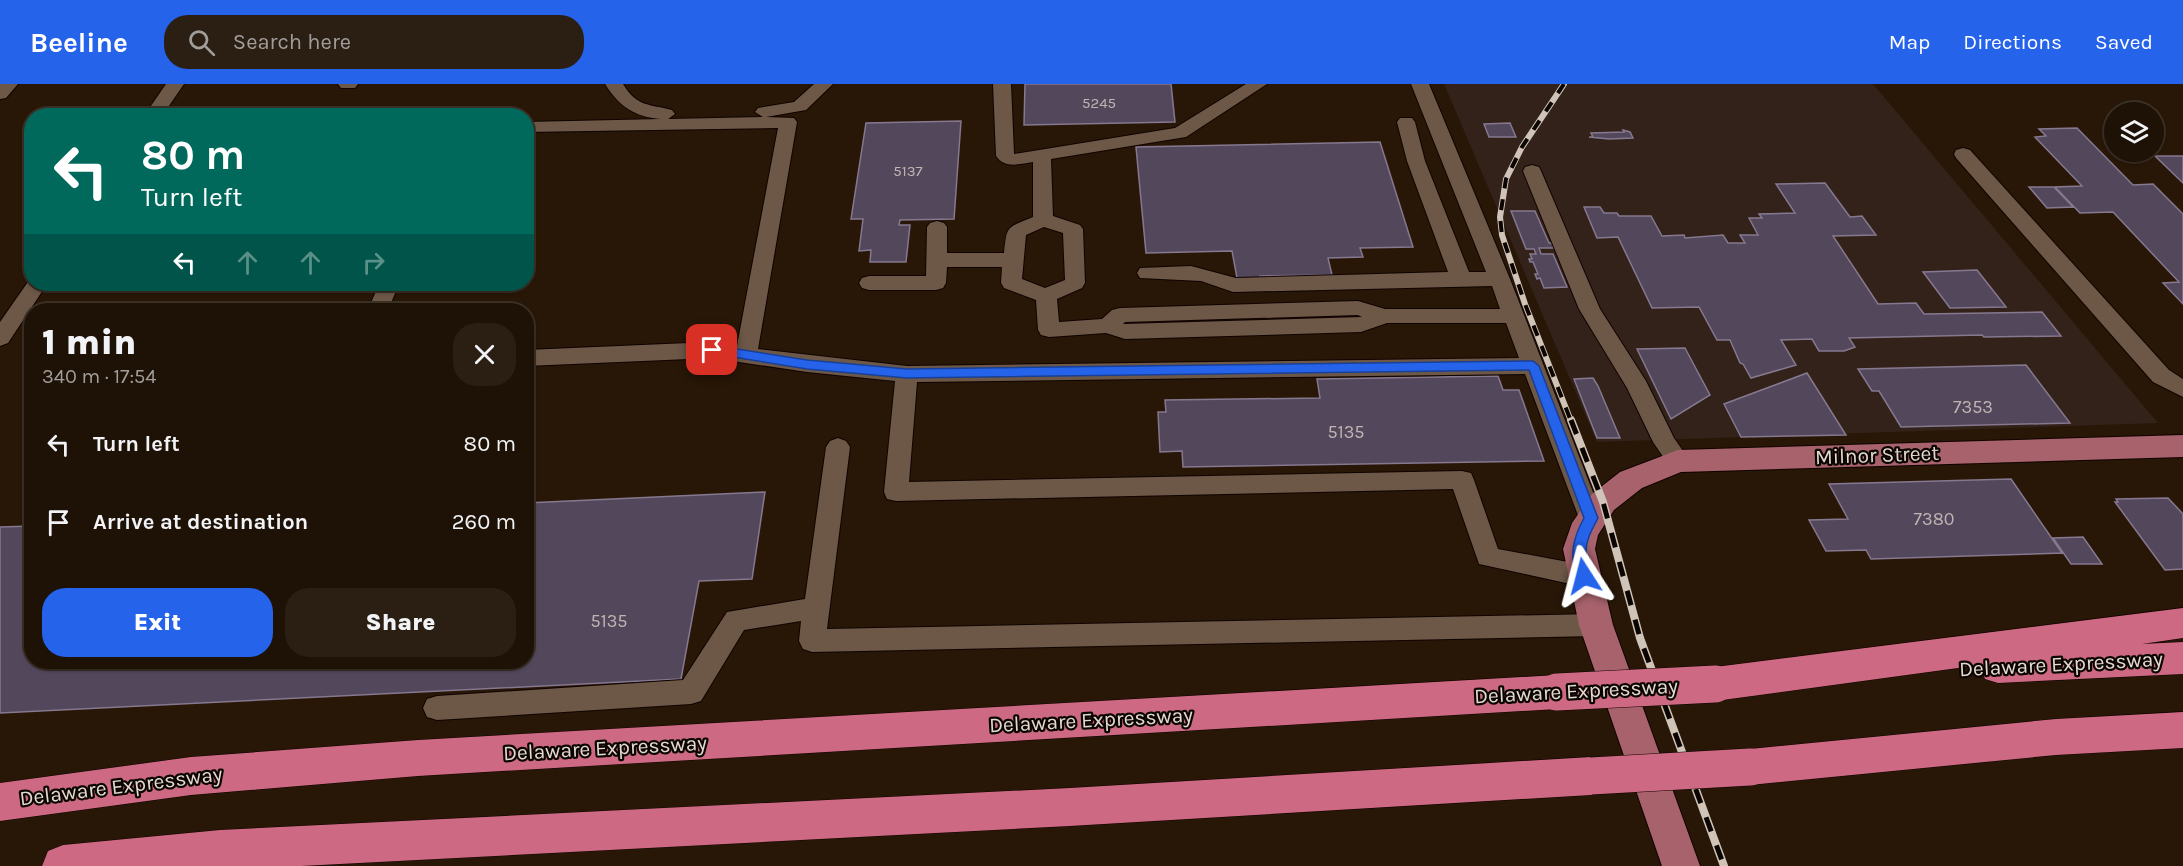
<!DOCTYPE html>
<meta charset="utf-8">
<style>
:root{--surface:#1e1105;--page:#2b1f13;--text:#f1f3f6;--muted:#a19d9a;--line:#3c3127;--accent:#2563eb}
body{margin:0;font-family:Karla,sans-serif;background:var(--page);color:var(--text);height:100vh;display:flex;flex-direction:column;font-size:22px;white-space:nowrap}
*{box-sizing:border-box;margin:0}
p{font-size:20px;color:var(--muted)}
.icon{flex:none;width:33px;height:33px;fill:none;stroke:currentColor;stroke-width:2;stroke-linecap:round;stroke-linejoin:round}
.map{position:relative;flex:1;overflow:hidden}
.details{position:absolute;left:24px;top:219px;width:510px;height:366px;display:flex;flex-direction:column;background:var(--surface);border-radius:24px;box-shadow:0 2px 4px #0004,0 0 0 2px var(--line)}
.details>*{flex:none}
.hud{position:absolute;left:24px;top:24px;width:510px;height:183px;border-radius:24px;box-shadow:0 2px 4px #0004,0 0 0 2px var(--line);background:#00695c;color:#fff;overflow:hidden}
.fabs{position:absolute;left:2104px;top:18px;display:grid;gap:12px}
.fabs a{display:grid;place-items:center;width:60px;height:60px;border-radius:50%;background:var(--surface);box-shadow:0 2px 4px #0004,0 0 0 2px var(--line);font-size:30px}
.pin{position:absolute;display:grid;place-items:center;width:51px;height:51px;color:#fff;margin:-26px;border-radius:12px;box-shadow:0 3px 9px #0006}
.me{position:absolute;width:66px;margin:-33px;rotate:351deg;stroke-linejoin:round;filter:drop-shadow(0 0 4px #0008)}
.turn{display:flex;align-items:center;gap:21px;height:126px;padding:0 18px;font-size:27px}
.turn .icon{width:78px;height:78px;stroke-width:2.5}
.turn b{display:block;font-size:42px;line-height:51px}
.lanes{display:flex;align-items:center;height:57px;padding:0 18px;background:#0003;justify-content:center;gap:30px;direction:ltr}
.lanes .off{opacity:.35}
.round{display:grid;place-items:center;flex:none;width:63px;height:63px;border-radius:24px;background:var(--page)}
.overview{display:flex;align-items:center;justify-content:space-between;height:102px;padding:0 18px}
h1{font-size:36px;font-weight:800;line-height:45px}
.action{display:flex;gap:12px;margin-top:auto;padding:12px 18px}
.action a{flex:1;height:69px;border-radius:24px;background:var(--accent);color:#fff;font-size:24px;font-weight:800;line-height:69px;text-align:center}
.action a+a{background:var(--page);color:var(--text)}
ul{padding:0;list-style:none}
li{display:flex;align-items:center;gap:18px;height:78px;padding:0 18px}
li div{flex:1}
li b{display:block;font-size:22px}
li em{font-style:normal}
header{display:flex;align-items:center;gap:36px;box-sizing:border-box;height:84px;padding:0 30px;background:var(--accent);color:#fff}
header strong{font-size:28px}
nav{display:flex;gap:33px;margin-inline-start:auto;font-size:21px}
.search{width:420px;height:54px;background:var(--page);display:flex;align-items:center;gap:15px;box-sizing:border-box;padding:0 21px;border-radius:24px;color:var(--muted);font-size:22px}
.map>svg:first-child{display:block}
.industrial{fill:#322219}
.building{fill:#53475c;stroke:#86788f;stroke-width:1.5}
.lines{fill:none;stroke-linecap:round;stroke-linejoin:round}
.minor-casing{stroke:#100300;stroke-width:2}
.major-casing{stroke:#100300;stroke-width:2}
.highway-casing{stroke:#100300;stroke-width:1}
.minor{fill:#6d5847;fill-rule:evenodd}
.major{fill:#a7626c;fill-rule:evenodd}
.highway{fill:#ce6984;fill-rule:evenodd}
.rail-far1-casing{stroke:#d0c4b9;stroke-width:6}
.rail-casing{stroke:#d0c4b9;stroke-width:8}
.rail-far1{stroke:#0b0502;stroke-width:4;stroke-dasharray:11;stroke-linecap:butt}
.rail{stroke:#0b0502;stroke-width:5;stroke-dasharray:15;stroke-linecap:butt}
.highway-bridge-casing{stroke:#100300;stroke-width:38;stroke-linecap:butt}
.highway-bridge{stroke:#ce6984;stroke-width:37}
.route{fill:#2563eb;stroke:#184099;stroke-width:1.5}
.labels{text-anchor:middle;stroke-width:4.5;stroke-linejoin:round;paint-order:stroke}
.far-number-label{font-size:15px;fill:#c0b4b2}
.number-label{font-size:18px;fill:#c0b4b2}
.street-label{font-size:21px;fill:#e5d9cf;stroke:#0b0502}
</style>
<header>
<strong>Beeline</strong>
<div class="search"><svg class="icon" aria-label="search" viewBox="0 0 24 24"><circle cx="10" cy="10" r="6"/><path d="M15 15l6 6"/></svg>Search here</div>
<nav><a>Map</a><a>Directions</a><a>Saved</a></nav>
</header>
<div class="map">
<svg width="2183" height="782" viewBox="0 0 2183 782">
<rect width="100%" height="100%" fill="#281707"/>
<path class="industrial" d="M1444,0H1873L2158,339L1597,358Z"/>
<path class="building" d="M1025,0H1171L1175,38L1024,41Z
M961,37L954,135L900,136L899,141H910L906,178H870L871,166L859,167L863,135H851L866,39Z
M1510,39L1516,53H1489L1484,40Z
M2077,44L2133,101L2153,100L2183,130V220L2163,199L2179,198L2113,128L2080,129L2055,103L2082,102L2035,53L2046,52L2039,45Z
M1623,46L1630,48L1633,54L1609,55L1589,53H1593L1591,49L1624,48Z
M1380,58L1413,163L1360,164L1363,173L1328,174L1332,191L1260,192V194H1237L1232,167L1146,169L1136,63Z
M2155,72H2183V99Z
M1825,99L1850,133L1862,132L1876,151L1833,152L1878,220L1916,219L1924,230L2042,228L2061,252L1984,253L1982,251L1849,254L1855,263L1844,267H1819L1812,255L1781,256L1796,281L1751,294L1743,280L1740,279L1730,256H1717L1699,223L1652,224L1618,153L1597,154L1584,123H1600L1604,129H1617L1619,132H1651L1662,152L1684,151L1685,154L1723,151L1728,159H1745L1740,151H1758L1749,134H1762L1759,130L1795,129L1776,100Z
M2029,103H2054L2073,123L2047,124Z
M1511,127H1535L1549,159H1552L1555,164H1539L1541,170H1553L1567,203L1544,204L1540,194L1537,195L1535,190H1538L1533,178H1530L1529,175H1532L1530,170H1536L1534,165H1526Z
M1977,186L2006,223L1950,224L1923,188Z
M1685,264L1710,311L1671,335L1637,265Z
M2026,281L2070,339L1901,343L1879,307H1872L1858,285Z
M1807,289L1846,351L1741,353L1724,320Z
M1498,292L1503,306H1519L1544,377L1183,383L1182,367L1160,368L1158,328H1166L1165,316L1320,314L1317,295Z
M1593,294L1598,302L1620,354H1597L1574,295Z
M2011,395L2062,469L1871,475L1866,466L1826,467L1809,436L1848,435L1829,400Z
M765,408L752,495L699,497L681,595L0,629V443L32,442V578H526V419Z
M2168,414L2183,430V485L2165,486L2115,418H2118L2116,415Z
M2083,453L2102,480H2071L2053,454Z"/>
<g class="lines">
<g class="minor-casing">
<path id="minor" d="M0,0H18L6,14L0,15Z
M166,0H184L162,32H144Z
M338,0H358L355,4H341Z
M605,0H623C637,23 649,20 672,26L675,30L668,35L763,33L755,28L758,24L794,18L814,0H833L806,26L766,33L794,34L797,38L758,265L907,282L1519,274L1506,239H1387L1361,248L1125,255L1106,249L1049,253L1041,251L1038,246L1036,216L1004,204L1001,199L1002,183H947L946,199L943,204L936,206H869L862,204L859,199L862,194L869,192H926L927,143L930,139L937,137L944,139L947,143V169H1004C1007,140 1007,144 1033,133V78C1019,80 1005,85 996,72L993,0H1011L1014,70L1175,44L1246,0H1267L1186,53L1051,75L1053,132L1080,141L1083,145L1085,199L1082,204L1057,215L1059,238L1102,235L1112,226L1120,224L1358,217L1385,225H1500L1492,202L1233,208L1201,197L1140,194L1137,189L1140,184L1191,182L1236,194L1448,188L1407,77L1397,38L1400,34H1412L1415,38L1425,77L1469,188H1486L1411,0H1429L1510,195L1603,434L1600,441L1591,444L1582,441L1579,434L1525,290L917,298L909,398L1462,387L1471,389L1474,396L1498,465L1584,481L1593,485L1597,492L1593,499L1584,503L1479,480L1453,405L896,417L887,415L884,408L895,297L807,288L712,274L526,282V266L712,258L737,262L778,44L526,48V38L661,35C634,33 619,22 605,0ZM1044,143L1063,149L1065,196L1045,204L1022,195L1026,151ZM1358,231L1362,233L1123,240L1125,238Z
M1963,64L1970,66L2169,286L2183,295V313L2153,298L1956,74L1954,70L1956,66Z
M1532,81L1539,83L1541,87L1600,225L1646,297L1674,354L1690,377L1686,383L1678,386L1670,383L1653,358L1627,304L1579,225L1523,87L1525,83Z
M30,195H32V200H47L8,259L0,262V238Z
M379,200H399L388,226H368Z
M838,354L846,357L850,363L827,545L1596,530L1605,533L1609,541L1605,549L1596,552L812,568L803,565L799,557L801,537L744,546L701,617L691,620L437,636L427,633L423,624L427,615L437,612L683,596L727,528L805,515L826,363L830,357Z"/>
</g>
<g class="major-casing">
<path id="major" d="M2183,351V373L1681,388L1642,404L1614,426L1598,451L1595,465L1613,541L1700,782H1662L1579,541L1563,465L1572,439L1592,410L1620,388L1678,366Z"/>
</g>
<g class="highway-casing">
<path id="highway" d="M2183,524V554L2142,560L2183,558V590L1998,599L1985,595L1980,581L1715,617L1702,612L1696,600L1702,588L1715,583Z
M1557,591L1570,596L1576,608L1570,620L1557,625L418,692L191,711L0,737V699L191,673L418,656Z
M2183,628V664L2056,671L1750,701L1736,696L1730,683L1736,670L1750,665L2056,635Z
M1591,673L1605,679L1611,692L1605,705L1591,711L1070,742L301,782H42L48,767L63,761L220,746L1070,704Z"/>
</g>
<use href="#minor" class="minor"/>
<use href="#major" class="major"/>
<use href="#highway" class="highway"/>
<g class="rail-far1-casing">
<path id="rail-far1" d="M1564,0L1522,63L1506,95L1500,133L1502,151L1525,220L1571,337"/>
</g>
<g class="rail-casing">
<path id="rail" d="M1571,336L1603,418L1640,554L1724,782"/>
</g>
<use href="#rail-far1" class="rail-far1"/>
<use href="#rail" class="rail"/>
<g class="highway-bridge-casing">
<path id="highway-bridge" d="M1557,608L1715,600
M1591,692L1750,683"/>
</g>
<use href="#highway-bridge" class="highway-bridge"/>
</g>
<path class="route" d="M712,261L807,276L907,285L1533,277L1539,282L1598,434C1593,444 1586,455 1586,467C1587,477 1593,487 1589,496H1579C1568,474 1573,454 1584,434L1529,286L907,294L807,285L708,269L706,266L708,263Z"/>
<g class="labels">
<g class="far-number-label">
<text x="1099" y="24">5245</text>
<text x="908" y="92">5137</text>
</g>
<g class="number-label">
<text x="1973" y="329">7353</text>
<text x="1346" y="354">5135</text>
<text x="1934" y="441">7380</text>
<text x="609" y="543">5135</text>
</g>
<g class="street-label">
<text transform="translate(1877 371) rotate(-2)" y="7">Milnor Street</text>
<text transform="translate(2061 580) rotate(-3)" y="7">Delaware Expressway</text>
<text transform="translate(1576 607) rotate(-3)" y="7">Delaware Expressway</text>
<text transform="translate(1091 636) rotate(-3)" y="7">Delaware Expressway</text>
<text transform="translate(605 664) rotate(-3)" y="7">Delaware Expressway</text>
<text transform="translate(121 702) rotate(-7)" y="7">Delaware Expressway</text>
</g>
</g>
</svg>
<div class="fabs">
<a><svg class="icon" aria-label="layers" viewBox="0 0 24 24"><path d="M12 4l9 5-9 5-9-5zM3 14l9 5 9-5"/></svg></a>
</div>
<div class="pin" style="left:712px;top:266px;background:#d93025"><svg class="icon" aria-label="arrive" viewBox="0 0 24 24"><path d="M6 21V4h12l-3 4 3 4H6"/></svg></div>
<svg class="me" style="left:1584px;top:492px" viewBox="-20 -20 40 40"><path d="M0-17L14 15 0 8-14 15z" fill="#2563eb" stroke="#fff" stroke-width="4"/></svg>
<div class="hud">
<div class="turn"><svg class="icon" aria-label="left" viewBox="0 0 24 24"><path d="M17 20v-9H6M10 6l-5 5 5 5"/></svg><div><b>80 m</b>Turn left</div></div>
<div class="lanes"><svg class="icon" aria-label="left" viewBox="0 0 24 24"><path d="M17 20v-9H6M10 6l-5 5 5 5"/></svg><svg class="icon off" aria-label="ahead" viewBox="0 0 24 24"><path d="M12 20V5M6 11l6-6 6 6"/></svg><svg class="icon off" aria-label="ahead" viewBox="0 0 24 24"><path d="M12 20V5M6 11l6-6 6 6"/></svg><svg class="icon off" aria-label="right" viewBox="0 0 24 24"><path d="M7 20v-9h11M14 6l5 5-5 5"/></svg></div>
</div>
<section class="details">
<div class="overview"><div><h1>1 min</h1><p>340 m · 17:54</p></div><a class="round"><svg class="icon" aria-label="close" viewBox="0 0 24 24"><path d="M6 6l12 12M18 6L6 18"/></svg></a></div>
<ul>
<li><svg class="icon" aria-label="left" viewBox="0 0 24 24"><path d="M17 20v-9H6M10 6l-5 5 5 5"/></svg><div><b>Turn left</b></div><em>80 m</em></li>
<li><svg class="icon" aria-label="arrive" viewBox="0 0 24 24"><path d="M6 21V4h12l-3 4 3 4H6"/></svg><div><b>Arrive at destination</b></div><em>260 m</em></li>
</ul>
<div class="action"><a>Exit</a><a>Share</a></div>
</section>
</div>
